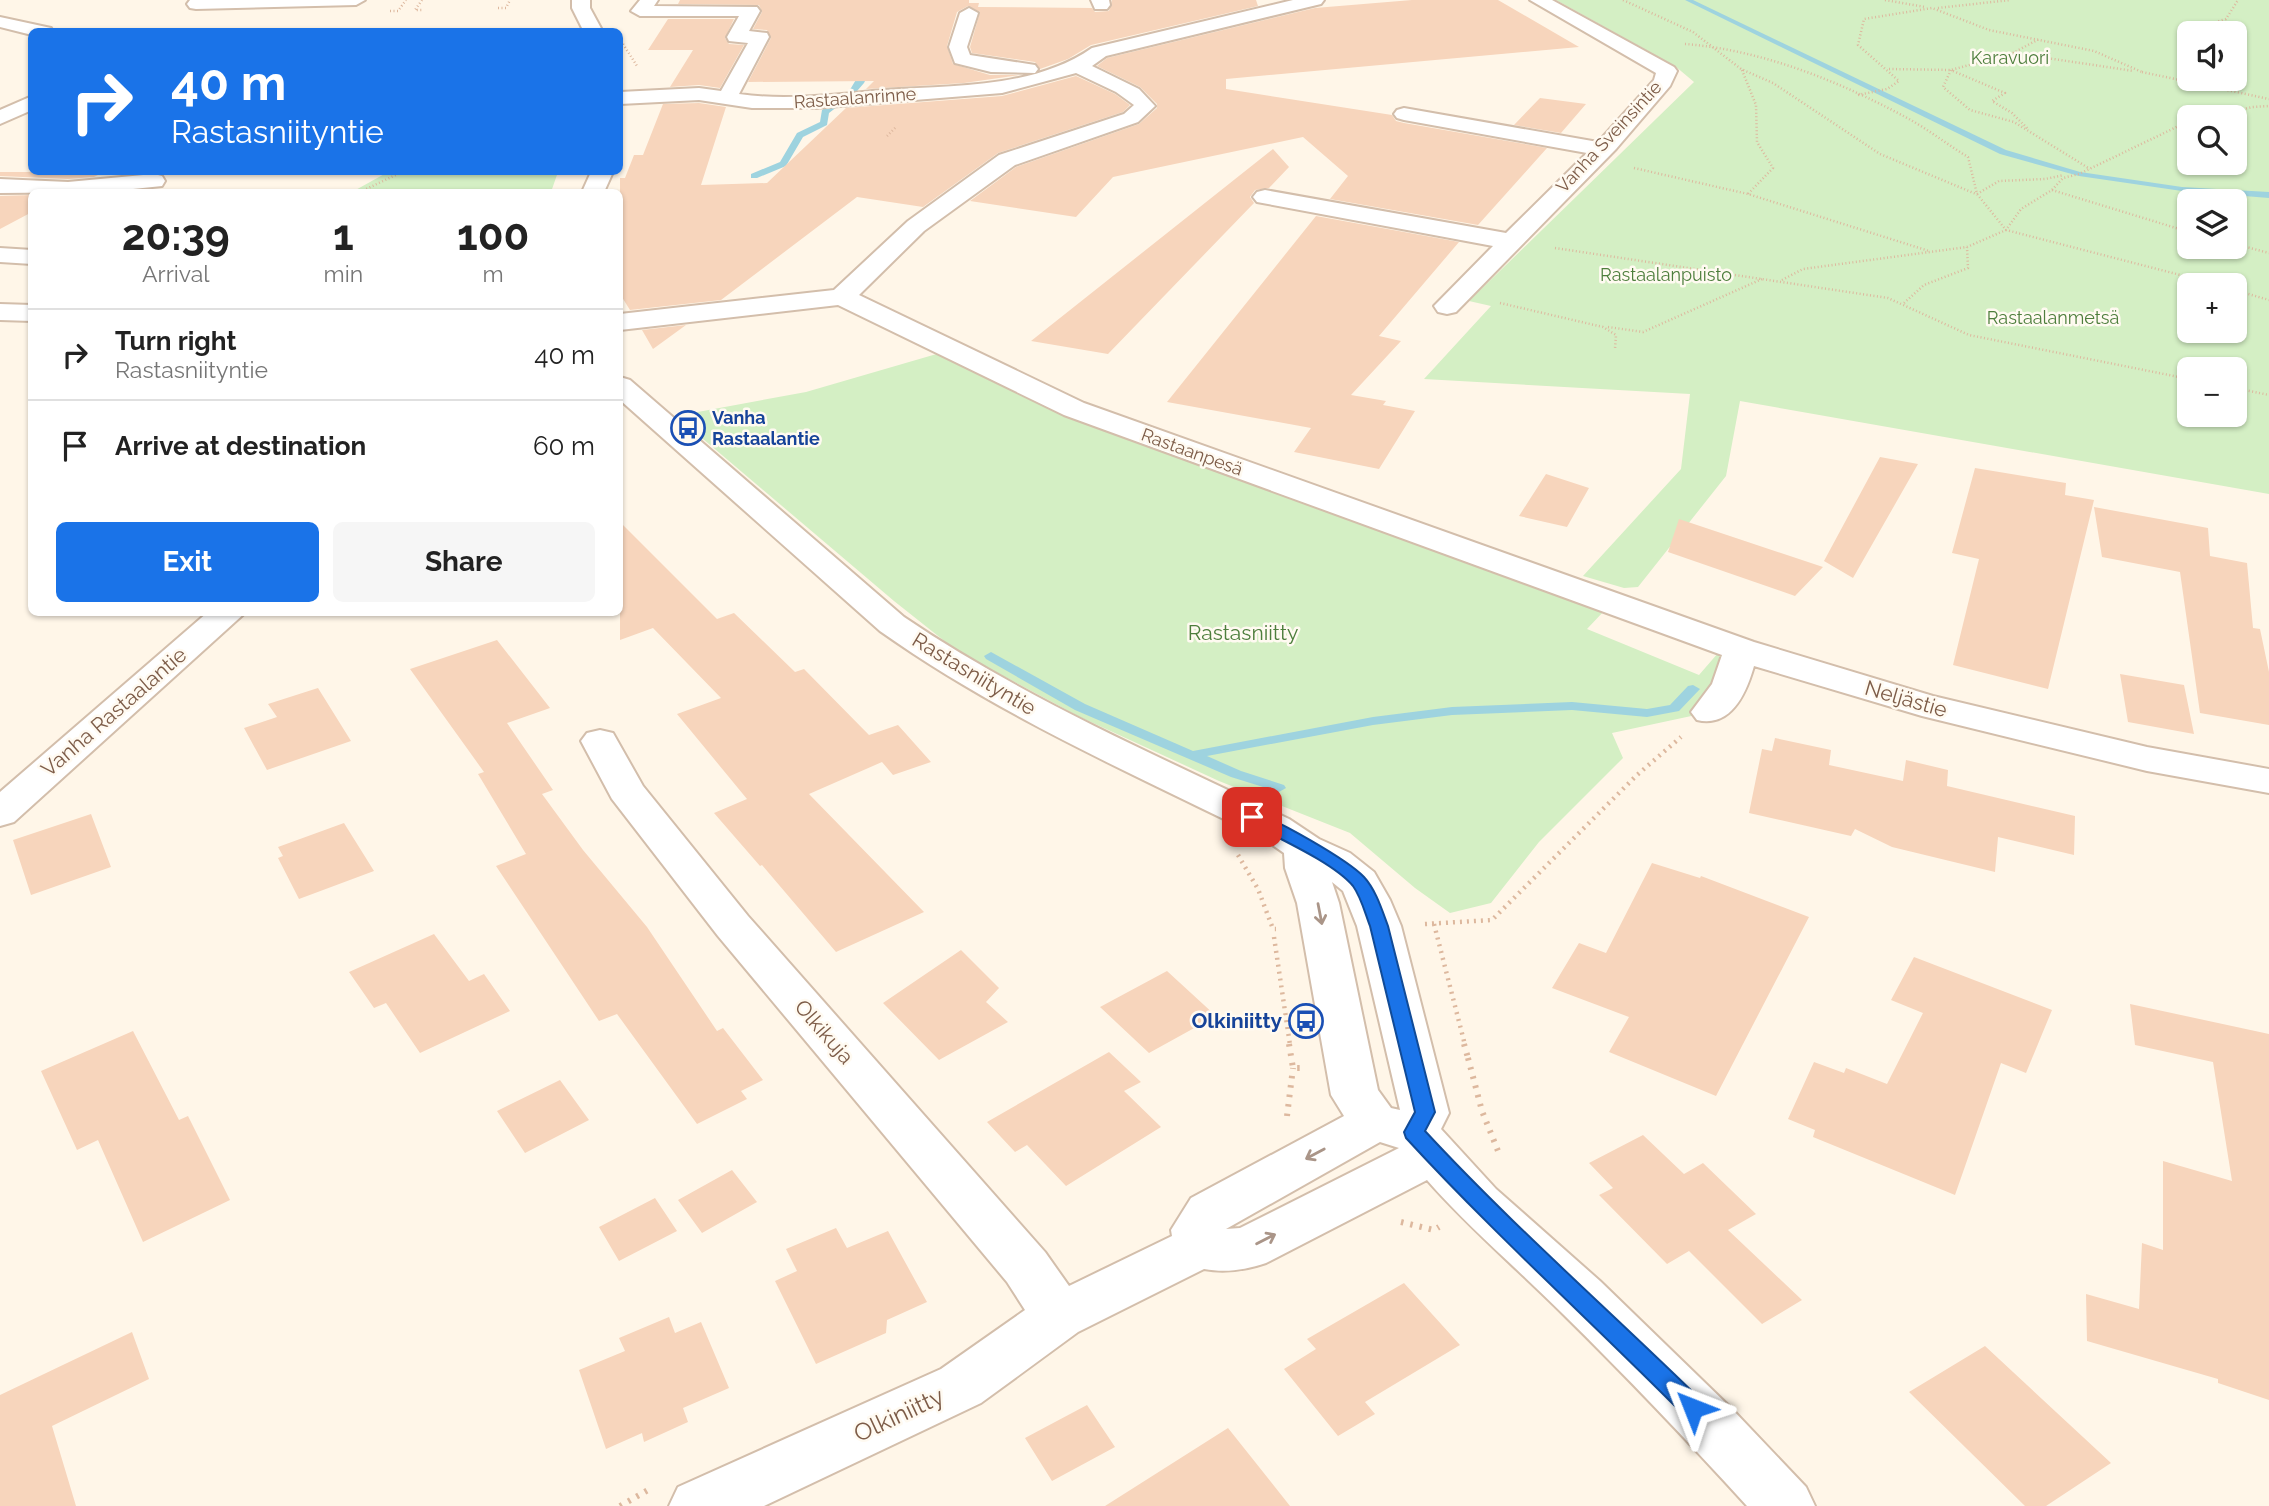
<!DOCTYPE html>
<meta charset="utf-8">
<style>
:root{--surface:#fff;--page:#f6f6f6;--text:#222;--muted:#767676;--line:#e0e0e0;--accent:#1a73e8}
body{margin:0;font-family:Raleway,sans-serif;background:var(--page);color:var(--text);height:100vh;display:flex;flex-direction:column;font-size:26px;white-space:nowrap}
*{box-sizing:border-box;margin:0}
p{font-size:23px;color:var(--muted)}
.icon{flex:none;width:38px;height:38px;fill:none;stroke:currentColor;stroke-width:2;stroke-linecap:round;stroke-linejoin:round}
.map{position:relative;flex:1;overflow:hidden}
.panel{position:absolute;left:28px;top:189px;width:595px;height:427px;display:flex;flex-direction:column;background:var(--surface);border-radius:10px;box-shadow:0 2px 5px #0004}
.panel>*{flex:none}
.banner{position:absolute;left:28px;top:28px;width:595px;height:147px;border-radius:10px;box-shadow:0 2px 5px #0004;background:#1a73e8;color:#fff;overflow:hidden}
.tools{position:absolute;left:2177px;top:21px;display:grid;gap:14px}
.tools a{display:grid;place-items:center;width:70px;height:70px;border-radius:10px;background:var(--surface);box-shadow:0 2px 5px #0004;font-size:35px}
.pin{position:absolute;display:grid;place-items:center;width:60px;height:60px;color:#fff;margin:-30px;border-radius:14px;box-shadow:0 4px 10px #0006}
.me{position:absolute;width:77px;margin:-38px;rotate:315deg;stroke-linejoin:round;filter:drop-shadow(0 0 5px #0008)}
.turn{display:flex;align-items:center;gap:24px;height:147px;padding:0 28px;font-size:32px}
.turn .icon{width:91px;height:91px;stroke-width:2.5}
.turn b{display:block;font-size:49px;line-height:60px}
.eta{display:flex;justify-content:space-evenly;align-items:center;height:119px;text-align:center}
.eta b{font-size:42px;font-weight:700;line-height:49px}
.cta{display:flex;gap:14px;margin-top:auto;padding:14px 28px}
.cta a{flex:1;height:80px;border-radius:10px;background:var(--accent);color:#fff;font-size:28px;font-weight:700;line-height:80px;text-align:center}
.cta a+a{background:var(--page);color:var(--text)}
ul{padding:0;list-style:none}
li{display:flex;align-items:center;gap:21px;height:91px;padding:0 28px;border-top:2px solid var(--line)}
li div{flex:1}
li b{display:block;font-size:26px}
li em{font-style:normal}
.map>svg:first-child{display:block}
.green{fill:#d4efc4;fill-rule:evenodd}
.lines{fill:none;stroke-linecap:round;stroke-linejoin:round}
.stream{fill:#9ed3df;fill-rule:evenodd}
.building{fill:#f7d5bc}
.minor-casing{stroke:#d3beab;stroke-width:4}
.path-far2{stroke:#ddb89e;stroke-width:2.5;stroke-dasharray:1 2.5;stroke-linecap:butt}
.path-far1{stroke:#ddb89e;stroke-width:4.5;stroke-dasharray:2 5;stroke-linecap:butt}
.path{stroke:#ddb89e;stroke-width:6;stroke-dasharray:2.5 7;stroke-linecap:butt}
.minor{fill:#fff;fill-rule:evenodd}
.oneway{stroke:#aa9588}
.route{fill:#1a73e8;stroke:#114b97;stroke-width:2}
.labels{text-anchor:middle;stroke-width:5;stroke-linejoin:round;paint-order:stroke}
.far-park-label{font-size:18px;fill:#4d7e3c;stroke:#fffaf1}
.far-street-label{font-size:18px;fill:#7d5c48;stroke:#fffaf1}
.far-transit-label{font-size:18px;font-weight:bold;fill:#164399;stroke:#fffaf1;text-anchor:start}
.park-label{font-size:21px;fill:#4d7e3c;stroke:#fffaf1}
.street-label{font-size:21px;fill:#7d5c48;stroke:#fffaf1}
.transit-label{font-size:21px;font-weight:bold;fill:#164399;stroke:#fffaf1;text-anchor:end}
.near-street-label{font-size:24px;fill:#7d5c48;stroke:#fffaf1}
</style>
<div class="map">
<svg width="2269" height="1506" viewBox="0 0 2269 1506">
<rect width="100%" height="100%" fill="#fff6e8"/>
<path class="green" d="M1556,0H2269V494L1740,401L1726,476L1638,587L1624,588L1583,576L1681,469L1690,394L1424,379L1491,306L1469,301L1694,82L1675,66ZM2189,33H2235V79H2189ZM2189,117H2235V163H2189ZM2189,201H2235V247H2189ZM2189,285H2235V331H2189ZM2189,369H2235V415H2189Z
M388,172H558L551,192H352Z
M940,353L1604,611L1587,629L1699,675L1725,645L1710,712L1612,733L1623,758L1539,842L1491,903L1450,913L1415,888L1350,833L1219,781L1080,717L957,651L894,601L676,416L806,392Z"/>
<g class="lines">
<path class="stream" d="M1685,0H1693L2006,150L2080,172L2182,187L2269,192V198L2182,191L2079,176L2000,154Z
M866,63L873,65L864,83L851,98H845Z
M835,101L842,103L829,113L827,125L803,137L786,166L757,178H751V174L780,162L797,133L820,122L822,110Z
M991,652L1085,704L1193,751L1373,717L1452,707L1572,702L1647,709L1670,705L1688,686L1693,685L1700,689L1679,711L1647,717L1572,710L1452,715L1373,725L1207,756L1241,771L1284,785L1286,788L1279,792L1231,777L1075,710L986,659L984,656Z"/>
</g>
<path class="building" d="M680,0H969V3H979L978,7L1092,8L1095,12L1109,11L1112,0H1256L1258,6L1091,45L1068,59L1040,69L1035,62L972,53L970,47L980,12L968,6L957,12L947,46L953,64L990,75H1019L964,83L866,89L874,81L748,82L771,38L767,30L753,29L762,12L759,5L678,4Z
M1412,0H1498L1579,47L1226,79V89L1392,115L1396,121L1404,123L1547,148L1478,225L1330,199L1348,176L1303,137L1113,177L1076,217L970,201L1016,167L1139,124L1157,108V104L1140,87L1097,66L1107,58L1315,8Z
M668,19H734L725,38L729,44L744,45L720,88L699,85L670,87L693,50H648Z
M1076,76L1115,94L1130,105L1123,112L998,153L923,207L857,197L721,300L630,310L620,294V178H625L634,155H643L663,104L699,103L726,107L701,185L767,183L846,108L1002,96Z
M1540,98L1586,104L1561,133L1514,125Z
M1273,149L1289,167L1269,188L1255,190L1250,197L1254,203L1108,354L1031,341Z
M0,172H104L94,177L68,179L0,176Z
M32,195V212L0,229V196Z
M1316,216L1459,242L1379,336L1401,341L1351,395L1386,401L1383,405L1415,411L1379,469L1294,452L1311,428L1167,402Z
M686,325L653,349L642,330Z
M1880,457L1918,464L1853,578L1824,561Z
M1975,468L2066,483L2065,495L2094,500L2048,689L1953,665L1979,559L1952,553Z
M1546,474L1589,488L1567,527L1519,516Z
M2094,507L2208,528L2210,556L2247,563L2253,628L2260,629L2269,672V725L2200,713L2180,572L2102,557Z
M1679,519L1823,567L1795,596L1668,552Z
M620,522L717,619L734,613L795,672L804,669L869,735L898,725L931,762L893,775L882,762L809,794L924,912L836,952L762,865L760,866L714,813L747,799L677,714L721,698L653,628L620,640Z
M497,640L550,708L507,723L553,790L542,794L583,850L647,927L717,1031L723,1028L763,1080L741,1091L747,1099L697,1124L617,1014L599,1021L496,866L526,854L478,774L484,772L410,669Z
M2120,674L2184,685L2194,734L2128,722Z
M318,688L351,741L267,770L244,728L277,717L268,704Z
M1775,738L1831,750L1829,765L1903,781L1906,760L1948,770L1947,786L2075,816L2074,855L1998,837L1995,872L1892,847L1855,829L1851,836L1749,813L1762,749L1772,751Z
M91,814L111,867L31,895L13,840Z
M344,823L374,871L299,899L278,858L283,856L278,847Z
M1652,863L1700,878L1701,876L1809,917L1716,1096L1609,1052L1629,1017L1552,988L1579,943L1606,953Z
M434,934L469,981L484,974L510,1011L420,1053L386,1003L374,1008L349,972Z
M961,950L999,988L986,1002L1008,1022L939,1060L883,1003Z
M1914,957L2052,1010L2026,1073L2001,1063L1955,1195L1813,1137L1815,1130L1788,1119L1814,1062L1844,1073L1846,1068L1887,1084L1923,1013L1891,1000Z
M1167,971L1216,1016L1149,1053L1100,1007Z
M2130,1004L2269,1034V1400L2218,1383V1379L2087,1341L2086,1294L2139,1309L2142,1243L2163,1250V1161L2232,1181L2213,1062L2135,1045Z
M133,1031L179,1120L188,1116L230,1200L143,1242L98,1140L77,1150L41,1071Z
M1109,1052L1141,1082L1124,1091L1161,1127L1066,1186L1027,1145L1015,1152L987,1122Z
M560,1080L589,1120L525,1153L497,1111Z
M1643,1135L1684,1174L1703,1163L1756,1214L1728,1230L1802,1300L1762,1324L1689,1251L1667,1264L1599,1195L1613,1188L1589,1163Z
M732,1170L757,1202L702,1233L678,1200Z
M655,1198L677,1231L619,1261L599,1227Z
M836,1228L847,1248L888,1231L927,1302L887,1320L886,1333L816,1364L775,1281L797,1271L786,1249Z
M1404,1283L1460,1345L1365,1402L1375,1414L1338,1436L1284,1369L1316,1349L1307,1339Z
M669,1317L675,1333L701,1322L729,1388L683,1408L688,1422L644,1442L642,1433L606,1449L579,1370L625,1351L619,1338Z
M132,1332L149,1379L52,1426L76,1506H0V1395Z
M1985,1346L2111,1463L2046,1506H2025L1909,1392Z
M1087,1405L1115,1447L1052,1481L1025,1438Z
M1228,1428L1290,1506H1105Z"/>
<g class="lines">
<g class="minor-casing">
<path id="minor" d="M190,0H365L356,5L196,9L190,8L187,4Z
M572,0H590V8L603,32H584L572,8Z
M640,0H658L654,6L757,7L760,11L749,31L767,33L769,37L739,94C787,101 837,94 884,90C953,85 1033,89 1092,48L1293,0H1324L1321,4L1106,56L1092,66L1139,89L1155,106L1138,122L1015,165L924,231L859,295L1084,403L1754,642L1933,696L2147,747L2269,769V793L2147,771L1922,716L1754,666C1746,694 1731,728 1697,720L1691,712L1712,684L1722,655L1064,415L838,305L620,330V314L834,290L908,221L999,155L1124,114L1134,105L1116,92L1076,73L1002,93L815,108H752L699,100L620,104V92L699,88L721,91L748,43L729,41L727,37L739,16H640L631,11Z
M1091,0H1109L1110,5L1107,9H1095Z
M1530,0H1552L1674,67L1677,71L1670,86L1616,149L1456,312L1447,314L1438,312L1434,306L1493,246L1257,202L1253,197L1257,192L1265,190L1506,233L1587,153L1404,120L1397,118L1394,114L1397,110L1404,108L1598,142L1654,80L1656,73Z
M969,8L978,13L967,47L970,55L1035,65L1038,69L1035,73L991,72L955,63L949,47L960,13Z
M0,17L51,28L53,32H32V35L0,27Z
M32,96V110L0,124V110Z
M591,172H613L604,192H582Z
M154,174L162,176L165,181L162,186L104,192L0,193V179L68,182Z
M0,248L32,250V264L0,262Z
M0,304L32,305V321L0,320Z
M620,377L630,380L904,617C1025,699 1158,756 1289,819L1319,839L1350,853L1374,872L1390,900L1401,926L1449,1113L1441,1129L1496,1189L1600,1281L1731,1408L1806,1487L1815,1506H1747C1687,1440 1626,1376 1563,1314C1518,1269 1469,1228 1427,1180L1266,1263C1245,1270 1226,1273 1204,1269L1078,1332L981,1403L764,1506H669L678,1487L941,1369L1025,1310L1007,1282L718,936L612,799L581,741L587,733L600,730L613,733L643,786L748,916L1045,1252L1069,1286L1172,1236L1171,1230L1191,1198L1344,1116L1331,1095L1297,903L1285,868L1284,853L1261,837C1130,773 999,715 880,631L620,400ZM1332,882L1343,891L1357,926L1400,1110L1391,1108L1378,1090L1339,903ZM1380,1142L1399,1148L1240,1228L1226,1229Z
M208,612H246L14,822L0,826V792Z"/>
</g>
<path class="path-far2" d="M422,0L415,10H422
M1623,0L1693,32L1741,69L1773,83L1880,154L1976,194
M1885,0L1925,7
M498,8H506L510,0
M1938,8L2010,0
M390,11H398L406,0
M623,44L637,66
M1685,44C1763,50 1841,82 1909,119C1929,130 1948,145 1968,157L1977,194L2006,230L2219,285
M2013,53L2134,71
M1889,69L1951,70L2013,53L2039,39
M1742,70L1756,105L1757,142L1773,168L1748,194
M1951,70L1943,87L1970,110L2014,122L2090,169
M1953,71L2005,93L1992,101L2012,113L2028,129
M2142,72L2269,99
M2183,82L2187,31L2226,19L2238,0
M1858,95L1887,89L1899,81L1858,45L1864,19L1932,8L1989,30L2094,51L2142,72
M2212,117L2252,107L2269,106
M887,136L896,127
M1634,168L1748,194L1929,251
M2052,190L2189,232
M360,192L402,172
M1977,194L1999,181L2045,179L2064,175
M2235,244L2269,253
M1555,248L1888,298L1969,335L2189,379
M1782,280L1803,269L1967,247L2006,230L2021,209L2052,190L2063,178L2079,174L2189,121
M2235,290L2269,300
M1500,303L1603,327L1616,335L1615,349
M1904,303L1924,285L1968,268L1967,247
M1608,327L1643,332L1762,279
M2235,388L2269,395"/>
<path class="path-far1" d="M1238,855L1258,889L1273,929H1276
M1425,924L1492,920L1637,775L1681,737
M1434,924L1465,1045
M1274,937L1290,1045"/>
<path class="path" d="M1289,1044L1293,1068H1302
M1464,1044L1468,1058
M1468,1058L1482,1111L1498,1151
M1287,1116L1293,1068
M1401,1222L1434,1230L1439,1227
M620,1506L648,1490"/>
<use href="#minor" class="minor"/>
</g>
<defs><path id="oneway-shaft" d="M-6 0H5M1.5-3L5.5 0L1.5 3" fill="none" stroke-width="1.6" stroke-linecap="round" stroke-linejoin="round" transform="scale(1.75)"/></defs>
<g class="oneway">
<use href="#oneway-shaft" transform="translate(1320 914) rotate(79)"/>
<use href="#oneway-shaft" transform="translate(1315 1154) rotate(152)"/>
<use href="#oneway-shaft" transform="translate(1266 1239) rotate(-27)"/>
</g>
<path class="route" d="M1252,812C1275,818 1348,860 1364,877C1376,890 1382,910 1388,926L1435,1112L1425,1131C1512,1225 1609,1310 1701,1400L1704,1408L1701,1415L1693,1418L1684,1415C1592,1322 1495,1235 1406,1138L1404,1132L1415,1112L1370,926C1365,913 1361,897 1353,886C1333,862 1275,837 1246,821L1244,817L1246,813Z"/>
<defs>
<g id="bus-ring" transform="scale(1.75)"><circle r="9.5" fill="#fffaf1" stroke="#1a4fb4" stroke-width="1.5"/><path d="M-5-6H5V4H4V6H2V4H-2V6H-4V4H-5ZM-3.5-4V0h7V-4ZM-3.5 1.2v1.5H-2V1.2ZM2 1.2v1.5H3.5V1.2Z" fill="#1a4fb4"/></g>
</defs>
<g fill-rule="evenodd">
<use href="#bus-ring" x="688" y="428"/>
<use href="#bus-ring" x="1306" y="1021"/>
</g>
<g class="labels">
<g class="far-park-label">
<text x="2010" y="64">Karavuori</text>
<text x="1666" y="281">Rastaalanpuisto</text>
<text x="2053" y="324">Rastaalanmetsä</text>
</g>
<g class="far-street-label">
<text transform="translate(855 98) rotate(-4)" y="6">Rastaalanrinne</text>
<text transform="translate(1609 137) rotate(-47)" y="6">Vanha Sveinsintie</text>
<text transform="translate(1192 452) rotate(20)" y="6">Rastaanpesä</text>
</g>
<g class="far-transit-label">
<text x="712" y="424">Vanha<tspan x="712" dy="21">Rastaalantie</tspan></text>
</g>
<g class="park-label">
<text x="1243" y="640">Rastasniitty</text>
</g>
<g class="street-label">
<text transform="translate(974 674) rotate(31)" y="7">Rastasniityntie</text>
<text transform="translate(1906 699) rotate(16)" y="7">Neljästie</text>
<text transform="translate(114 712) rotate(-41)" y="7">Vanha Rastaalantie</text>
<text transform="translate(824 1032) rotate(49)" y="7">Olkikuja</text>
</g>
<g class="transit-label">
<text x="1282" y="1028">Olkiniitty</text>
</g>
<g class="near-street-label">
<text transform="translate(899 1415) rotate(-25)" y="8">Olkiniitty</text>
</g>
</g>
</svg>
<div class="tools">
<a><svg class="icon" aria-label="sound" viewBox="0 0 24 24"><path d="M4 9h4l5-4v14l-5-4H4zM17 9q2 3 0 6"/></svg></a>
<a><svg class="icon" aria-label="search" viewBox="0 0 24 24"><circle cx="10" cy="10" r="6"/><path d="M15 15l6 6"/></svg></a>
<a><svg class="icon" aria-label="layers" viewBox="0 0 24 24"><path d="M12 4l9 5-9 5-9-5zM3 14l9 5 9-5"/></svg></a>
<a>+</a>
<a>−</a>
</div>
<div class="pin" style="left:1252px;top:817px;background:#d93025"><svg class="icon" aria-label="arrive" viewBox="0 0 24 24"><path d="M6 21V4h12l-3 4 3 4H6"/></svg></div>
<svg class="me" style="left:1693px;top:1408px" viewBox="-20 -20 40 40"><path d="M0-17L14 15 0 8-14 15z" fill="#1a73e8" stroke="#fff" stroke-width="4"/></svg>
<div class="banner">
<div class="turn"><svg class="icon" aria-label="right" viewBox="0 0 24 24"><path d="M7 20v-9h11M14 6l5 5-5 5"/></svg><div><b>40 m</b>Rastasniityntie</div></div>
</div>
<section class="panel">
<div class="eta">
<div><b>20:39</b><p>Arrival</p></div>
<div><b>1</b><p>min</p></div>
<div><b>100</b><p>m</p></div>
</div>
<ul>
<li><svg class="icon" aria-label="right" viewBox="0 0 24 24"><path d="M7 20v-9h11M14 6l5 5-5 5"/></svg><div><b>Turn right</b><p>Rastasniityntie</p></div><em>40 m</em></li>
<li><svg class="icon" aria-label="arrive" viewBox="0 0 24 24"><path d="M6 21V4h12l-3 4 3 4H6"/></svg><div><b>Arrive at destination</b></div><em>60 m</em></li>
</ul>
<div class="cta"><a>Exit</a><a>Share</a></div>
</section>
</div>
